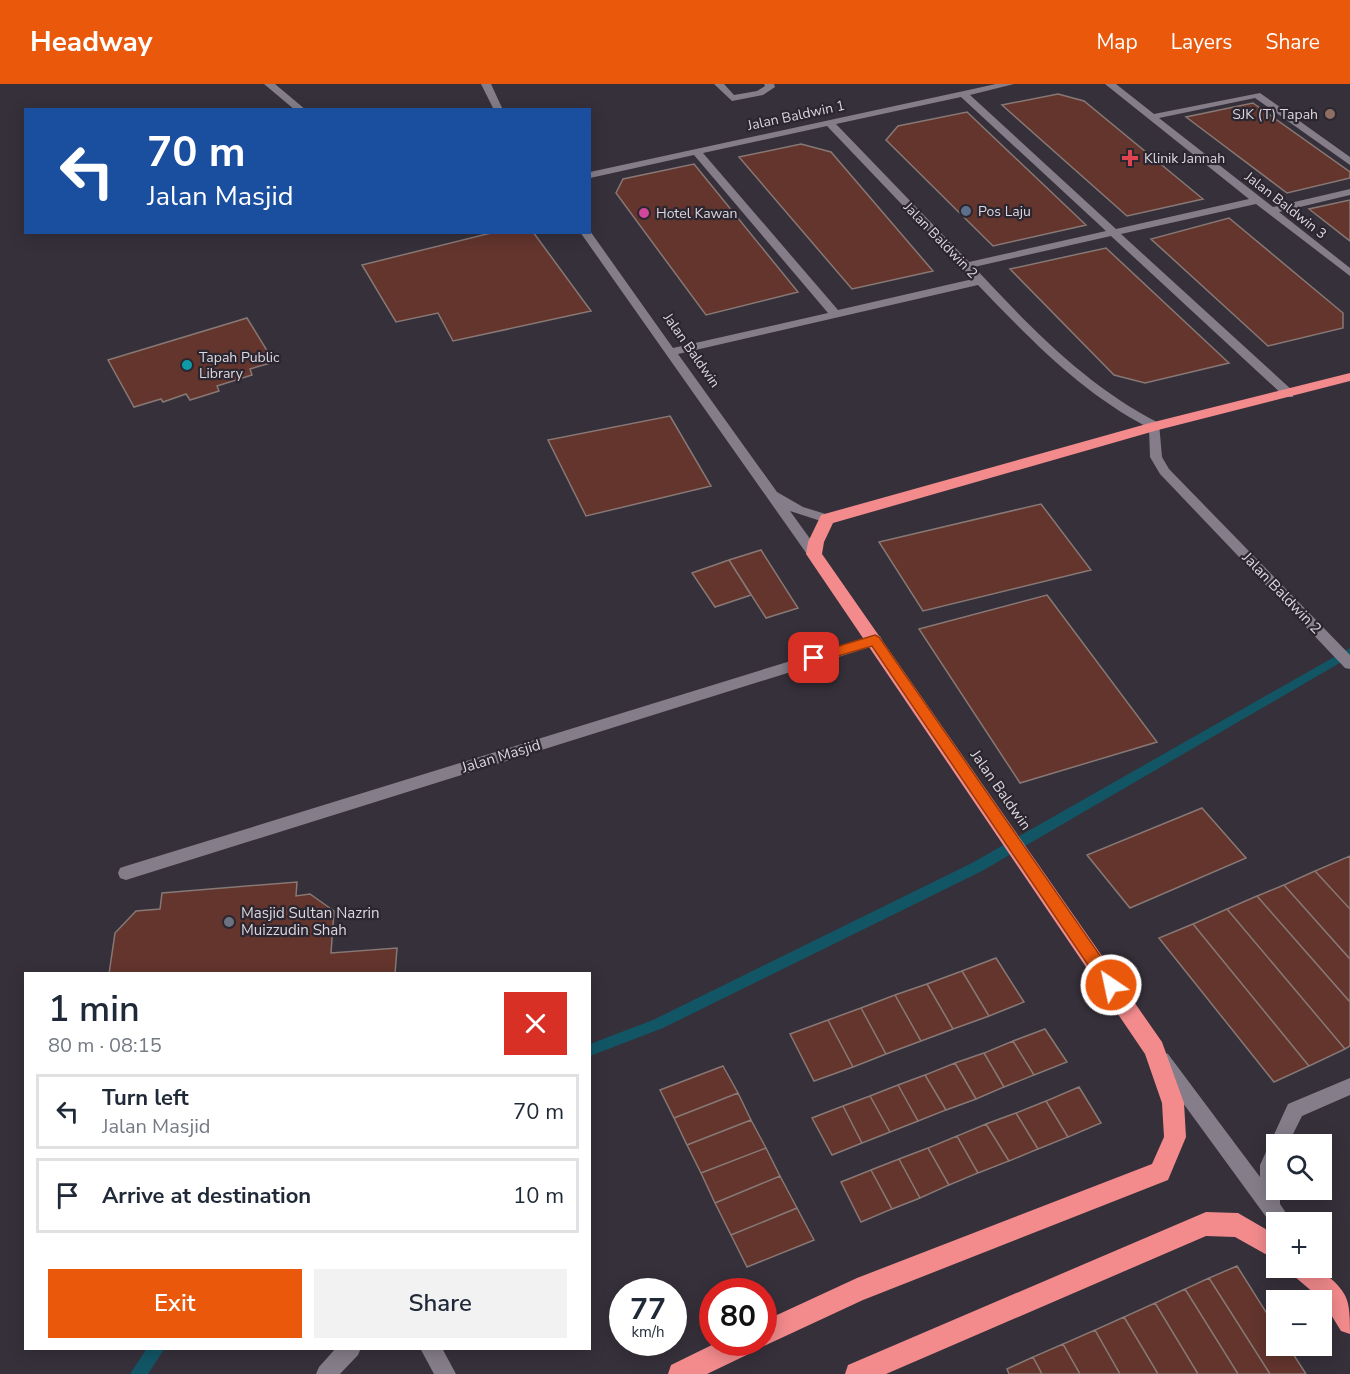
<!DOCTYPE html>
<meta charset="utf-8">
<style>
:root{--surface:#fff;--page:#f2f2f3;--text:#1f2937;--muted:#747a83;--line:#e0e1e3;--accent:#ea580c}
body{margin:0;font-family:"Nunito Sans",sans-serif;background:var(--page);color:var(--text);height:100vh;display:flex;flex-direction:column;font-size:22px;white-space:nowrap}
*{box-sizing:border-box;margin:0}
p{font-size:20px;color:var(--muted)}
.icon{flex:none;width:33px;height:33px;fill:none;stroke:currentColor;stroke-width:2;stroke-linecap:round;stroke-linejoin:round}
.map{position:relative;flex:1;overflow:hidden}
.drawer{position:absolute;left:24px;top:888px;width:567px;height:378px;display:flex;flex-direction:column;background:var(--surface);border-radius:0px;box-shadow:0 3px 15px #0003}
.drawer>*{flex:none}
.hud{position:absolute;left:24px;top:24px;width:567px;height:126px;border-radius:0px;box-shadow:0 3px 15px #0003;background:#1a4fa0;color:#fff;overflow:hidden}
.controls{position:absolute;left:1266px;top:1050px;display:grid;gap:12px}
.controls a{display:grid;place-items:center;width:66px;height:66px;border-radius:0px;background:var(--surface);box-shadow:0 3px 15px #0003;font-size:30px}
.speed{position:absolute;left:609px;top:1194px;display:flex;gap:12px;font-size:30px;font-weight:700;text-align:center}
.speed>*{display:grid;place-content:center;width:78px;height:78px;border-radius:50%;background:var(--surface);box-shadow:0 3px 15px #0003;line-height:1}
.speed small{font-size:15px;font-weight:400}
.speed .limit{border:9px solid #d22;background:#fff;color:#111}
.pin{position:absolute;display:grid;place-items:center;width:51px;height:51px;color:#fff;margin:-26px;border-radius:12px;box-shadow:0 3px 9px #0006}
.me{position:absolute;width:66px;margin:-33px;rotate:326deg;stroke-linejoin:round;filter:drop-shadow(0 0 4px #0008)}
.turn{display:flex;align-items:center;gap:21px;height:126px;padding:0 24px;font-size:27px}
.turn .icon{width:78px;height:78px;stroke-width:2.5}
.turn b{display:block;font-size:42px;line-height:51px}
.round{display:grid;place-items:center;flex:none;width:63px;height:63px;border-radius:0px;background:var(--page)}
.summary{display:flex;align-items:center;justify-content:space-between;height:102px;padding:0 24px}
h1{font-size:36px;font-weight:600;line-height:45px}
.button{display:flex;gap:12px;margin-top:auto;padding:12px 24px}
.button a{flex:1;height:69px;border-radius:0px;background:var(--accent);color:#fff;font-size:24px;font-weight:600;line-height:69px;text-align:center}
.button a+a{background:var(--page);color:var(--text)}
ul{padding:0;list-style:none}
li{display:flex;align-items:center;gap:18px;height:75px;margin:0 12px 9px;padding:0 12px;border:3px solid var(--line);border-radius:0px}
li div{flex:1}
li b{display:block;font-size:22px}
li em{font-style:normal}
header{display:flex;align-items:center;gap:36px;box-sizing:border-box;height:84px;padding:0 30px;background:var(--accent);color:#fff}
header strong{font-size:28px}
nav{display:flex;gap:33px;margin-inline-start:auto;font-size:21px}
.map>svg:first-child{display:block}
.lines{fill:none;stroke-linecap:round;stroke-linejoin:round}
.stream{fill:#125666;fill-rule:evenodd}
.building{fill:#63352d;stroke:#877875;stroke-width:1.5}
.minor{fill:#857e8a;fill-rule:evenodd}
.highway{fill:#f38b8d;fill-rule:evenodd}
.route{fill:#ea580c;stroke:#983908;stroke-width:1.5}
.education-dot{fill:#8d6e63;stroke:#2c2630;stroke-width:2}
.health-dot{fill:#e0444e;stroke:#2c2630;stroke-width:2}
.service-dot{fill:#5c6f8a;stroke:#2c2630;stroke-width:2}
.hotel-dot{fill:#d1479c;stroke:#2c2630;stroke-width:2}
.culture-dot{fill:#0f9aa8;stroke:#2c2630;stroke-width:2}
.worship-dot{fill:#6b7280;stroke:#2c2630;stroke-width:2}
.labels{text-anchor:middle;stroke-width:4.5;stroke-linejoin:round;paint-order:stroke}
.far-poi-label{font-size:14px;fill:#dbd7de;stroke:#2c2630;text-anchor:start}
.far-street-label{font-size:14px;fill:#dbd7de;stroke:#2c2630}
.street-label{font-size:15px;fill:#dbd7de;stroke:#2c2630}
.poi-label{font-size:15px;fill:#dbd7de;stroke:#2c2630;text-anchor:start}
</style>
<header>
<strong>Headway</strong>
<nav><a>Map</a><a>Layers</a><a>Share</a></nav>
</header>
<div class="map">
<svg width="1350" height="1290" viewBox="0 0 1350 1290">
<rect width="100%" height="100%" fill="#36303a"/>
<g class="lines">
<path class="stream" d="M1350,564V573L982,787L663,944L590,972V960L653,936L972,779Z
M147,1264H165L148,1290H130Z"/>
</g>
<path class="building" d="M1058,10L1084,17L1203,115L1127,132L1002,21Z
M1253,19L1350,88V94L1287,109L1186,33Z
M967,28L1086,141L993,162L886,56L898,42Z
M801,60L831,68L933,187L852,205L739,73Z
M694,80L798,208L706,231L616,109L623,95Z
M1350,116V157L1309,125Z
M1229,134L1343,229V244L1268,262L1151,155Z
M495,148H533L591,227L453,257L438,229L396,238L362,181Z
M1106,164L1229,279L1145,299L1114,291L1010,185Z
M247,234L274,278L250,285L252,291L217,302L219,307L190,316L186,310L163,318L161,315L134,323L108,276Z
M670,332L711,402L586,432L548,356Z
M1041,420L1091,486L923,527L879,458Z
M761,466L798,524L766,534L729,476Z
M729,476L751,511L715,523L692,489Z
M1047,511L1157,658L1020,699L919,545Z
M1202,724L1246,774L1130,824L1087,771Z
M1350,772V825L1315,787Z
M1315,787L1350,825V875L1284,801Z
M297,798L296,812L310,810L334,827L331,869L397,864L395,890H109L115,849L136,827L160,825L162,809Z
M1284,801L1350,875V918L1257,812Z
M1257,812L1350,918V962L1345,965L1227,825Z
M1227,825L1345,965L1309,982L1193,840Z
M1193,840L1309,982L1274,998L1159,854Z
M996,874L1024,918L989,932L962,887Z
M962,887L989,932L953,945L927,900Z
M927,900L953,945L921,957L895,911Z
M895,911L921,957L886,970L861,924Z
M861,924L886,970L853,983L828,936Z
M828,936L853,983L814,997L790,950Z
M1045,945L1067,978L1034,991L1013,957Z
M1013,957L1034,991L1004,1003L984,969Z
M984,969L1004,1003L976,1015L955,979Z
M955,979L976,1015L946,1026L925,991Z
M723,982L738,1009L674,1034L660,1006Z
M925,991L946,1026L918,1037L898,1001Z
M898,1001L918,1037L890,1048L870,1012Z
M1079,1003L1101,1039L1068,1053L1046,1017Z
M738,1009L751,1036L687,1061L674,1034Z
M870,1012L890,1048L862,1059L843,1022Z
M1046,1017L1068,1053L1038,1065L1016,1029Z
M843,1022L862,1059L832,1071L812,1034Z
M1016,1029L1038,1065L1009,1077L986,1040Z
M751,1036L766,1064L701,1089L687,1061Z
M986,1040L1009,1077L978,1089L957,1052Z
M957,1052L978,1089L949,1101L928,1064Z
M766,1064L780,1092L715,1119L701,1089Z
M928,1064L949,1101L920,1114L899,1075Z
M899,1075L920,1114L892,1125L871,1086Z
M871,1086L892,1125L861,1138L841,1098Z
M780,1092L797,1124L731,1151L715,1119Z
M797,1124L814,1156L747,1183L731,1151Z
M1237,1182L1276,1244V1262H1288L1306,1290H1270L1209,1194Z
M1209,1194L1270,1290H1238L1185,1205Z
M1185,1205L1238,1290H1198L1155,1219Z
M1155,1219L1198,1290H1158L1124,1233Z
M1124,1233L1158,1290H1120L1095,1246Z
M1095,1246L1120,1290H1080L1063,1260Z
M1063,1260L1080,1290H1042L1033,1273Z
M1033,1273L1042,1290H1009L1007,1285Z"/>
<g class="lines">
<path class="minor" d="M264,0H275L306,26H295Z
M481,0H491L503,26H494Z
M714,0H724L734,11L757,7L765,2L764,0H774L775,3L763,11L732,17Z
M996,0H1014L970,11L1116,145L1249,115L1105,0H1116L1154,30L1260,9L1350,73V81L1255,14L1159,34L1273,123L1350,105V111L1279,128L1350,184V192L1256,120L1121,150L1293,307V313H1285L1111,152L974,183C1030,243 1086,302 1159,339L1162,373L1169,385L1350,571V585L1345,584L1160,390L1150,373L1149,344C1081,309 1030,255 978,201L678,270L777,408L803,423L832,432L834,435L832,438L827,439L790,427L821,470L814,475L809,473L580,148L590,147L673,264L828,229L694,71L590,94V88ZM961,13L1106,147L969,178L836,40ZM827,42L973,195L838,226L703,69Z
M875,551L880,552L882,556L880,560L126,796L120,794L118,789L120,784L126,782Z
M1162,968L1168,970L1260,1093V1081L1288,1020L1350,994V1011L1302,1032L1288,1060H1276V1106H1280V1120L1292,1138H1276L1275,1145L1156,982L1153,976L1156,970Z
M336,1264H361L358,1271L340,1290H316L319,1283Z
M420,1264H442L456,1290H434Z"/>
<path class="highway" d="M1350,289V297L1158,346L833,439L824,458L822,470L1162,958L1184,1019L1186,1053L1168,1096L863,1216L764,1262L758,1260L755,1267L707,1290H668L671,1281L718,1258H764V1237L857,1194L1152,1080L1164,1053L1162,1019L1145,970L806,470L808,458L821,431L1150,339Z
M1206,1128L1238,1129L1276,1151V1176L1235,1153L1206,1152L886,1290H845L848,1281Z
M1290,1184H1319C1348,1209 1350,1212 1350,1250L1341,1247L1322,1216L1294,1192Z"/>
</g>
<path class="route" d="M875,551L879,553L1117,896L1119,901L1117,906H1105L872,562L814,579L808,574L810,571Z"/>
<circle class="education-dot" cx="1330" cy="30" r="6"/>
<path class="health-dot" d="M1127 65h6v6h6v6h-6v6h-6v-6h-6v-6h6z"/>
<circle class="service-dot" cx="966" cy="127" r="6"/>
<circle class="hotel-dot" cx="644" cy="129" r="6"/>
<circle class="culture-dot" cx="187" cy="281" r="6"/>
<circle class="worship-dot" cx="229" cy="838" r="6"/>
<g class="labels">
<g class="far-poi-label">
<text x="1318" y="35" text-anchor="end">SJK (T) Tapah</text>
<text x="1144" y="79">Klinik Jannah</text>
<text x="978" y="132">Pos Laju</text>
<text x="656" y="134">Hotel Kawan</text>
<text x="199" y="278">Tapah Public<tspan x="199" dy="16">Library</tspan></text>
</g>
<g class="far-street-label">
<text transform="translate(796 31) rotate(-12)" y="5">Jalan Baldwin 1</text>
<text transform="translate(1286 121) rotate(38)" y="5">Jalan Baldwin 3</text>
<text transform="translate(941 156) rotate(46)" y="5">Jalan Baldwin 2</text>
<text transform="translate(692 266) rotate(55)" y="5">Jalan Baldwin</text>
</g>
<g class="street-label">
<text transform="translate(1282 509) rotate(46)" y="5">Jalan Baldwin 2</text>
<text transform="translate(501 672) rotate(-17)" y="5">Jalan Masjid</text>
<text transform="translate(1001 706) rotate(55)" y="5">Jalan Baldwin</text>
</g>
<g class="poi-label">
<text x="241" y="834">Masjid Sultan Nazrin<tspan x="241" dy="17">Muizzudin Shah</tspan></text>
</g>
</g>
</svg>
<div class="controls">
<a><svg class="icon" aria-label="search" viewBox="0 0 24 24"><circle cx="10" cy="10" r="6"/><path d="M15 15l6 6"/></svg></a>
<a>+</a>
<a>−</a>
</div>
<div class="speed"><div>77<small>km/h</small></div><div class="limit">80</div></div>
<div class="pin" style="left:814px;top:574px;background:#d93025"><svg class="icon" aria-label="arrive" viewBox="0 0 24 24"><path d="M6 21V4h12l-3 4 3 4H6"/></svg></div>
<svg class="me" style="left:1111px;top:901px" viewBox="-20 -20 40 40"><circle r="17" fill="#ea580c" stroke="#fff" stroke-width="3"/><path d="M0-11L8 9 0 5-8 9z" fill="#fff"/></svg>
<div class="hud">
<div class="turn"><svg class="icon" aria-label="left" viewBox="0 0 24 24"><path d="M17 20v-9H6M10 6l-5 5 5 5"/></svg><div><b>70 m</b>Jalan Masjid</div></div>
</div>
<section class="drawer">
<div class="summary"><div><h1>1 min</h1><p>80 m · 08:15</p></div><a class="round" style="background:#d93025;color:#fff"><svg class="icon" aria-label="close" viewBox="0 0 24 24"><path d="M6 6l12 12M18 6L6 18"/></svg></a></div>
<ul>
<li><svg class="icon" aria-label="left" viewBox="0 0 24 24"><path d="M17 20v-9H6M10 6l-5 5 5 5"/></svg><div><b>Turn left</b><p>Jalan Masjid</p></div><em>70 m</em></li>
<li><svg class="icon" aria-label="arrive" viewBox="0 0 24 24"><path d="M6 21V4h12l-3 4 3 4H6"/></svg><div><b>Arrive at destination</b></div><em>10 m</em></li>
</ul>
<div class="button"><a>Exit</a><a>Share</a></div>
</section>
</div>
